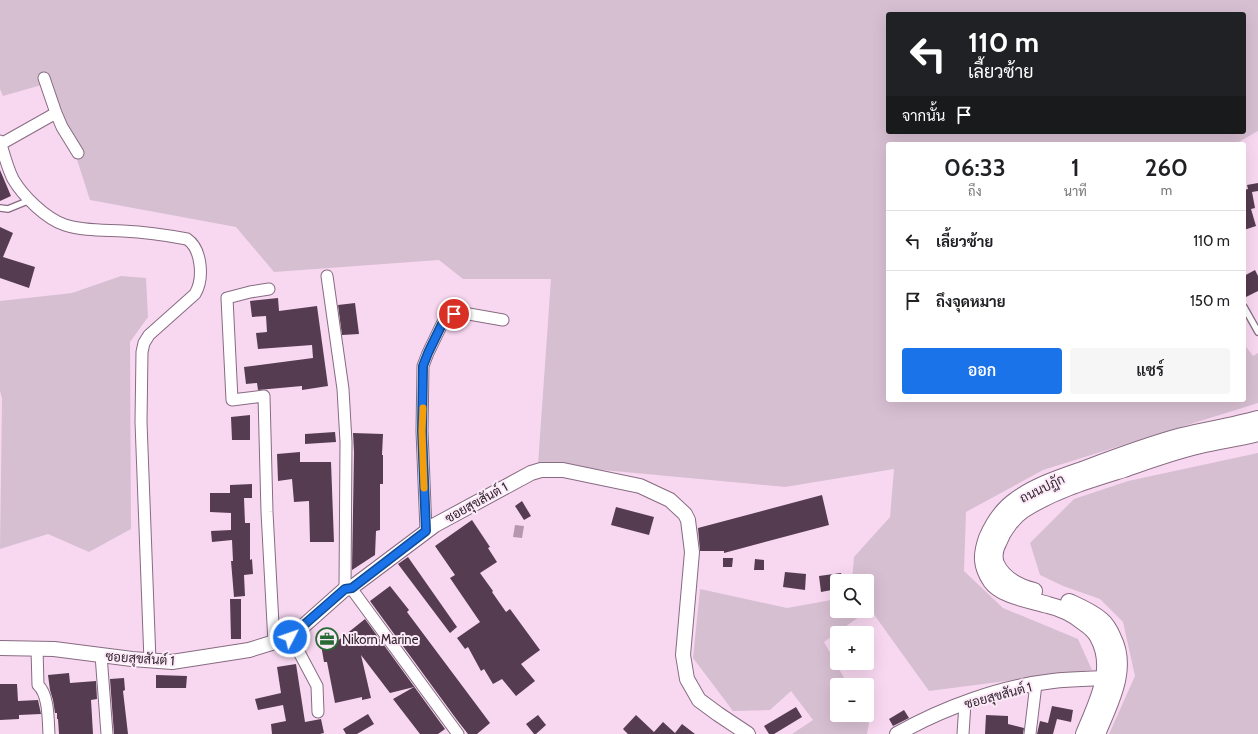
<!DOCTYPE html>
<html lang="th">
<meta charset="utf-8">
<style>
:root{--surface:#fff;--page:#f6f6f6;--text:#202124;--muted:#757577;--line:#e0e0e0;--accent:#1a73e8}
body{margin:0;font-family:Cabin,Sarabun,sans-serif;background:var(--page);color:var(--text);height:100vh;display:flex;flex-direction:column;font-size:15px;white-space:nowrap}
*{box-sizing:border-box;margin:0}
p{font-size:13px;color:var(--muted)}
.icon{flex:none;width:22px;height:22px;fill:none;stroke:currentColor;stroke-width:2;stroke-linecap:round;stroke-linejoin:round}
.map{position:relative;flex:1;overflow:hidden}
.sheet{position:absolute;left:886px;top:142px;width:360px;height:260px;display:flex;flex-direction:column;background:var(--surface);border-radius:4px;box-shadow:0 4px 16px #0002}
.sheet>*{flex:none}
.hud{position:absolute;left:886px;top:12px;width:360px;height:122px;border-radius:4px;box-shadow:0 4px 16px #0002;background:#202124;color:#fff;overflow:hidden}
.fabs{position:absolute;left:830px;top:574px;display:grid;gap:8px}
.fabs a{display:grid;place-items:center;width:44px;height:44px;border-radius:4px;background:var(--surface);box-shadow:0 4px 16px #0002;font-size:20px}
.pin{position:absolute;display:grid;place-items:center;width:34px;height:34px;color:#fff;margin:-17px;border:2px solid #fff;border-radius:50%;box-shadow:0 1px 4px #0007}
.me{position:absolute;width:44px;margin:-22px;rotate:49deg;stroke-linejoin:round;filter:drop-shadow(0 0 3px #0008)}
.turn{display:flex;align-items:center;gap:14px;height:84px;padding:0 16px;font-size:18px}
.turn .icon{width:52px;height:52px;stroke-width:2.5}
.turn b{display:block;font-size:28px;line-height:34px}
.then{display:flex;align-items:center;height:38px;padding:0 16px;background:#0003;gap:8px;font-size:15px}
.eta{display:flex;justify-content:space-evenly;align-items:center;height:68px;text-align:center}
.eta b{font-size:24px;font-weight:600;line-height:28px}
.cta{display:flex;gap:8px;margin-top:auto;padding:8px 16px}
.cta a{flex:1;height:46px;border-radius:4px;background:var(--accent);color:#fff;font-size:16px;font-weight:600;line-height:46px;text-align:center}
.cta a+a{background:var(--page);color:var(--text)}
ul{padding:0;list-style:none}
li{display:flex;align-items:center;gap:12px;height:60px;padding:0 16px;border-top:1px solid var(--line)}
li div{flex:1}
li b{display:block;font-size:15px}
li em{font-style:normal}
.map>svg:first-child{display:block}
.green{fill:#d7bfd2;fill-rule:evenodd}
.water{fill:#b695af}
.building{fill:#553c51}
.lines{fill:none;stroke-linecap:round;stroke-linejoin:round}
.service-casing{stroke:#876b82;stroke-width:8}
.minor-casing{stroke:#876b82;stroke-width:13}
.tertiary-casing{stroke:#876b82;stroke-width:16}
.secondary-casing{stroke:#876b82;stroke-width:18}
.service{stroke:#fff;stroke-width:5.5}
.minor{stroke:#fff;stroke-width:11}
.tertiary{stroke:#fff;stroke-width:14}
.secondary{stroke:#fff;stroke-width:16}
.route-casing{stroke:#114b97;stroke-width:10}
.route{stroke:#1a73e8;stroke-width:7}
.slow{stroke:#f59e0b;stroke-width:7}
.labels{text-anchor:middle;stroke-width:4;stroke-linejoin:round;paint-order:stroke}
.street-label{font-size:13px;fill:#31252e;stroke:#fdeaf9}
.poi-label{font-size:13px;fill:#31252e;stroke:#fdeaf9;text-anchor:start}
</style>
<div class="map">
<svg width="1258" height="734" viewBox="0 0 1258 734">
<rect width="100%" height="100%" fill="#f8d8f1"/>
<path class="green" d="M0,0H1258V131L1235,144H888V400H1244V344L1253,356L1258,353V403L1043,470L966,512L964,571L1003,608L1078,639L1092,670L929,691L870,609L824,642L848,685H837V715H864L869,723L867,734H792L813,720L791,691L770,710L733,711L693,658L700,589L787,608L837,599V611H867V581H852L854,557L890,517L894,469L785,487L538,464L551,279H463L439,260L274,272L236,227L90,200L52,82L3,96L0,89ZM888,14H1244V132H888Z
M121,276L146,278L148,317L130,342L131,529L89,552L48,534L0,549L2,399L0,391V301L72,293Z
M1258,453V734H1109L1135,676L1123,622L1100,599L1063,586L1040,575L1030,543L1074,499L1128,481Z"/>
<path class="water" d="M515,525L524,526L522,538L513,537Z"/>
<path class="building" d="M0,170L11,196L0,201Z
M1258,183V191L1252,192L1255,208L1251,209L1256,226L1244,230V190L1248,189L1247,185Z
M0,227L13,233L3,257L35,267L29,288L0,278Z
M1255,270L1258,276V291L1244,298V276Z
M278,298L279,311L317,306L328,386L302,390V386L258,390L257,383L246,384L244,367L313,358L312,345L258,349L256,333L267,332L266,316L252,317L250,301Z
M355,303L359,334L342,335L338,305Z
M250,415V440H232L231,417Z
M335,432L336,442L305,444V434Z
M353,433L383,434L382,455H383V484H380V530L376,531L375,555L352,570L354,452Z
M300,452V462H331L334,542H310L309,501L294,502L292,479L278,481L277,454Z
M252,484V498H244L245,523H250V560L252,559L253,574L244,575L245,596L234,597L231,561H233L232,540L212,542L211,531L231,530V513L210,512V493H230V485Z
M822,495L829,525L724,553V551H700L698,528Z
M522,501L531,516L524,520L515,506Z
M616,507L654,517L649,535L611,525Z
M472,520L490,547L488,548L497,562L480,573L493,591L492,592L506,612L510,609L540,650L521,664L535,681L516,696L502,679L493,684L484,669L481,671L468,647L465,649L457,638L480,622L450,578L455,575L435,546Z
M408,557L457,627L450,633L398,564Z
M723,558H733L732,567H723Z
M755,559L764,560V570H754Z
M785,572L806,574L805,590L783,587Z
M841,573L843,581H837V589L821,592L819,576Z
M390,586L409,610L407,612L490,723L477,734H468L457,720L370,601Z
M230,599H241V639H231Z
M365,619L445,729L438,734H420L393,699L414,687L390,693L361,655L371,698L362,700V697L335,703L327,662H324L319,633L332,630L335,643Z
M296,664L305,722L321,719L324,733L320,734H272L271,724L286,721L283,705L258,710L255,699L281,693L277,667Z
M69,673L70,683L96,681L97,699L91,700L93,734H59L58,719H57V713H55L53,700L50,690L48,675Z
M156,675L187,676L186,688H156Z
M124,678L125,690L123,691L128,734H114L110,679Z
M0,684H17L18,701L38,700L41,714L19,715V719L0,720Z
M1052,706L1073,710L1071,722L1057,719L1053,734H1037L1040,721L1048,723Z
M796,707L802,717L774,734H769L764,726Z
M904,710L909,718L893,726L889,719Z
M368,714L374,724L357,734H346L343,729Z
M538,715L546,725L536,734H534L526,724Z
M636,715L654,732L663,722L675,733L682,724L695,734H628L623,729Z
M986,715L1008,716V724L1024,728L1023,734H985Z"/>
<g class="lines">
<g class="service-casing">
<path id="service" d="M0,208L8,209L30,200
M1244,307L1258,332"/>
</g>
<g class="minor-casing">
<path id="minor" d="M44,78L56,113L62,127L78,153
M0,141C4,154 7,167 13,179C23,196 46,219 65,225C83,231 104,230 123,231C144,232 166,235 187,239C202,249 204,279 195,294L149,335L144,343L142,352L141,422L150,661
M1,144L56,113
M327,276L343,389L346,442L345,589
M269,289L250,292L227,298L232,400L264,396L267,512L274,643
M426,531L422,431L423,366L428,353L442,324L454,314H469L503,320
M351,588L458,734
M291,637L317,686L318,712
M37,649L38,685C49,695 48,720 49,734
M101,655L107,734
M963,734L965,703
M1030,734L1036,684"/>
</g>
<g class="tertiary-casing">
<path id="tertiary" d="M0,648L54,649L132,659L172,662L249,650L291,637L345,589L351,588L435,525L531,473L541,470H563L640,486L670,500L685,514L688,520L692,552L683,655L687,679L699,700L718,714L748,734
M897,734C943,708 1000,687 1053,681C1070,679 1088,679 1105,678"/>
</g>
<g class="secondary-casing">
<path id="secondary" d="M1034,591C1018,587 1003,579 996,564C993,556 995,548 999,541C1003,530 1013,517 1023,510C1054,490 1089,480 1124,469C1150,460 1177,450 1205,444C1222,440 1240,438 1258,433
M1069,602C1080,607 1092,612 1101,620C1107,625 1110,631 1113,638C1129,670 1109,704 1097,734
M1084,734C1096,704 1116,669 1098,637C1095,631 1089,626 1083,622C1073,614 1061,608 1048,605C1032,600 1001,596 991,581C981,566 981,555 987,538C993,524 1003,509 1016,500C1035,486 1059,478 1082,470C1114,458 1148,445 1182,436C1207,430 1233,426 1258,419"/>
</g>
<use href="#service" class="service"/>
<use href="#minor" class="minor"/>
<use href="#tertiary" class="tertiary"/>
<use href="#secondary" class="secondary"/>
</g>
<g class="lines">
<g class="route-casing">
<path id="route" d="M290,637L345,589L352,588L426,531L422,431L423,366L428,353L442,324L454,314"/>
</g>
<use href="#route" class="route"/>
<path class="slow" d="M423,408L422,431L424,488"/>
</g>
<defs>
<g id="office-ring" transform="scale(1.15)"><circle r="9.5" fill="#fdeaf9" stroke="#286a34" stroke-width="1.5"/><path d="M-6-3h4V-5.5h4V-3h4V5H-6ZM-1-4.5V-3h2v-1.5ZM-6 0V1H6V0Z" fill="#286a34"/></g>
</defs>
<g fill-rule="evenodd">
<use href="#office-ring" x="327" y="639"/>
</g>
<g class="labels">
<g class="street-label">
<text transform="translate(1042 488) rotate(-26)" y="5">ถนนปฏัก</text>
<text transform="translate(476 502) rotate(-29)" y="5">ซอยสุขสันต์ 1</text>
<text transform="translate(140 658) rotate(4)" y="5">ซอยสุขสันต์ 1</text>
<text transform="translate(998 695) rotate(-15)" y="5">ซอยสุขสันต์ 1</text>
</g>
<g class="poi-label">
<text x="342" y="644">Nikorn Marine</text>
</g>
</g>
</svg>
<div class="fabs">
<a><svg class="icon" aria-label="search" viewBox="0 0 24 24"><circle cx="10" cy="10" r="6"/><path d="M15 15l6 6"/></svg></a>
<a>+</a>
<a>−</a>
</div>
<div class="pin" style="left:454px;top:314px;background:#d93025"><svg class="icon" aria-label="arrive" viewBox="0 0 24 24"><path d="M6 21V4h12l-3 4 3 4H6"/></svg></div>
<svg class="me" style="left:290px;top:637px" viewBox="-20 -20 40 40"><circle r="17" fill="#1a73e8" stroke="#fff" stroke-width="3"/><path d="M0-11L8 9 0 5-8 9z" fill="#fff"/></svg>
<div class="hud">
<div class="turn"><svg class="icon" aria-label="left" viewBox="0 0 24 24"><path d="M17 20v-9H6M10 6l-5 5 5 5"/></svg><div><b>110 m</b>เลี้ยวซ้าย</div></div>
<div class="then">จากนั้น<svg class="icon" aria-label="arrive" viewBox="0 0 24 24"><path d="M6 21V4h12l-3 4 3 4H6"/></svg></div>
</div>
<section class="sheet">
<div class="eta">
<div><b>06:33</b><p>ถึง</p></div>
<div><b>1</b><p>นาที</p></div>
<div><b>260</b><p>m</p></div>
</div>
<ul>
<li><svg class="icon" aria-label="left" viewBox="0 0 24 24"><path d="M17 20v-9H6M10 6l-5 5 5 5"/></svg><div><b>เลี้ยวซ้าย</b></div><em>110 m</em></li>
<li><svg class="icon" aria-label="arrive" viewBox="0 0 24 24"><path d="M6 21V4h12l-3 4 3 4H6"/></svg><div><b>ถึงจุดหมาย</b></div><em>150 m</em></li>
</ul>
<div class="cta"><a>ออก</a><a>แชร์</a></div>
</section>
</div>
